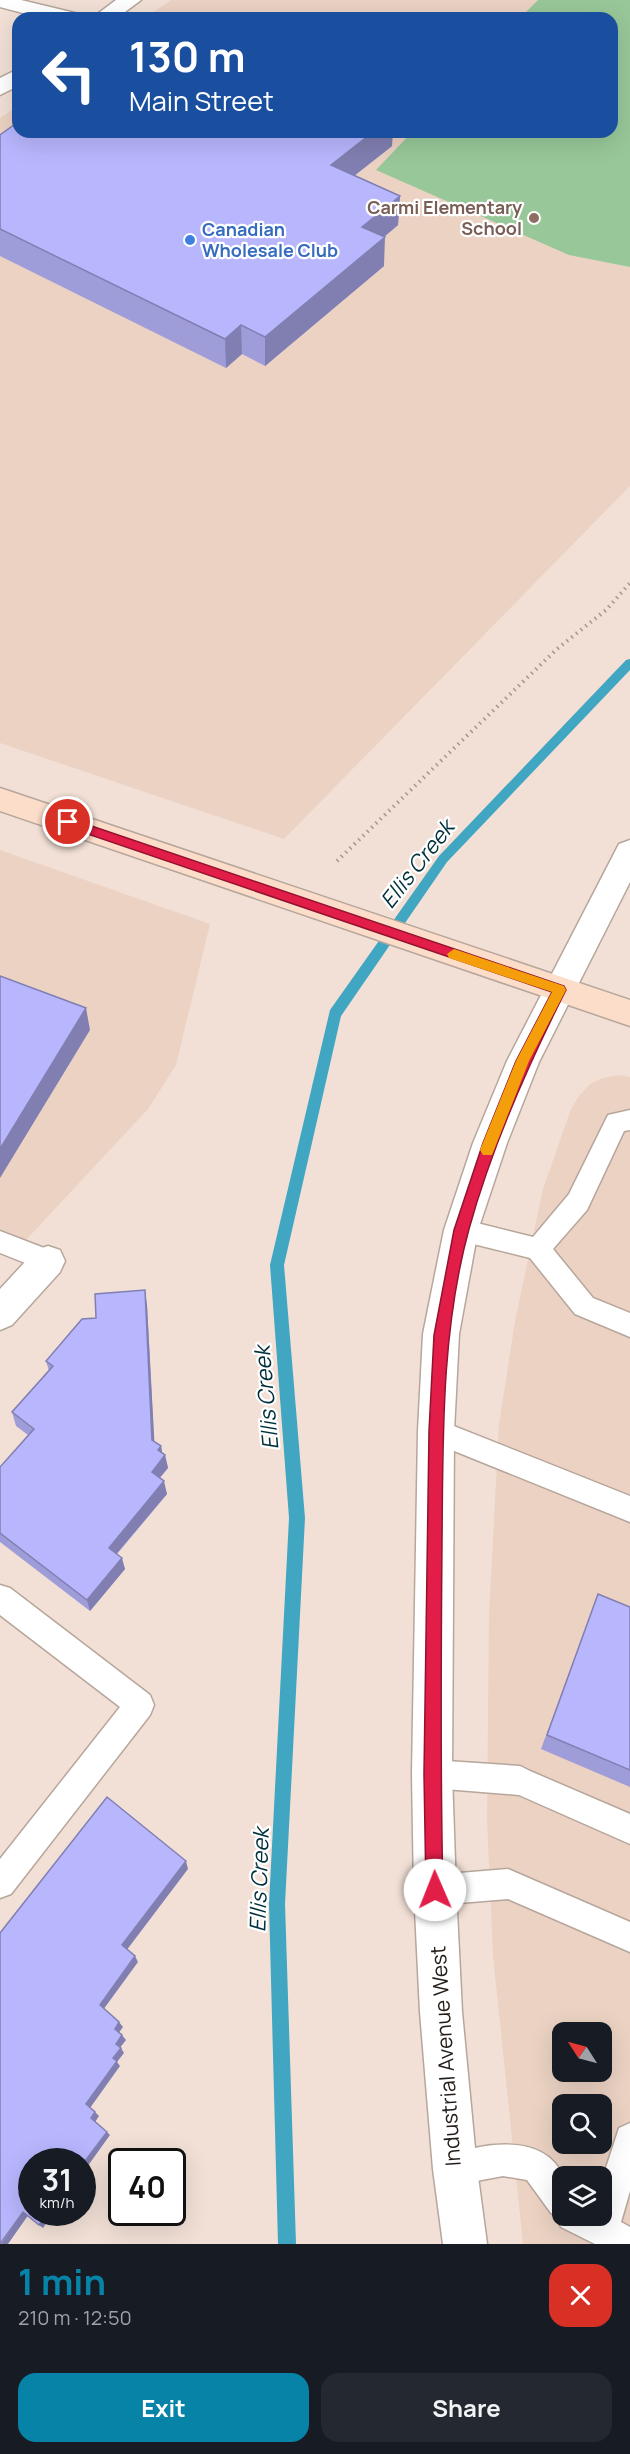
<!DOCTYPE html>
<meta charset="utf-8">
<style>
:root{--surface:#171b24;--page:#242831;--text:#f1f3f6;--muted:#9ea1a6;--accent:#0883a8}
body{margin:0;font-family:Manrope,sans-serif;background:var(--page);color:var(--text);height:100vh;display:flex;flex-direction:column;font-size:22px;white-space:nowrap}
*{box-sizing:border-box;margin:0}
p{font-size:20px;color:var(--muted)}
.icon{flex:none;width:33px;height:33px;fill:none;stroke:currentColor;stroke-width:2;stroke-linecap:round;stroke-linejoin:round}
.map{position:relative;height:2244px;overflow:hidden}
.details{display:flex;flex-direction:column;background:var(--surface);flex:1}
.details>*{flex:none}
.guide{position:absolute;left:12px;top:12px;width:606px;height:126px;border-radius:18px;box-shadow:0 6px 24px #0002;background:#1a4fa0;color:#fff;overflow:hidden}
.needle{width:39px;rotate:306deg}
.controls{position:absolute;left:552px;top:2022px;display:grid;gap:12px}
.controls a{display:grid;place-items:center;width:60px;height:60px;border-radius:12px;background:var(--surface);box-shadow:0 6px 24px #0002;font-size:30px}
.speed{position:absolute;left:18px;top:2148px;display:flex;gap:12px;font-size:30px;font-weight:700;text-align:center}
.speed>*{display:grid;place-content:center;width:78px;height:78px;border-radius:50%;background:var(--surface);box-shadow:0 6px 24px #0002;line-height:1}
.speed small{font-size:15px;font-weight:400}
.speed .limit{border:3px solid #111;border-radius:9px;background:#fff;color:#111}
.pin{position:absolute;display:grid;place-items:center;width:51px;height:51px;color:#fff;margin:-26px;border:3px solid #fff;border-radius:50%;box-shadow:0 2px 6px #0007}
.me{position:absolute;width:66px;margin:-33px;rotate:359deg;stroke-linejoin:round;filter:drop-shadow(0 0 4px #0008)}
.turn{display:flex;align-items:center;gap:21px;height:126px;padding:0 18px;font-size:27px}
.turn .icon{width:78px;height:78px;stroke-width:2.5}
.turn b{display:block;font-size:42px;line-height:51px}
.round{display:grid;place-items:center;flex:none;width:63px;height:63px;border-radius:18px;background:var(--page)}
.overview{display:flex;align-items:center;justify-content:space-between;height:102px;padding:0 18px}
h1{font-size:36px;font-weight:700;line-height:45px;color:var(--accent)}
.cta{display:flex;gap:12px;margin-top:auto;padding:12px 18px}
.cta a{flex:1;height:69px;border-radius:18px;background:var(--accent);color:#fff;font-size:24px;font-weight:700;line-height:69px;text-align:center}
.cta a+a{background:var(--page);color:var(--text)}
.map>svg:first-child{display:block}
.built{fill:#ebd2c3;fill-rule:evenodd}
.green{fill:#98c799}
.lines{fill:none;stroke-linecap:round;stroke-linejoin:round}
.stream{fill:#40a6c1;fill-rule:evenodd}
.service-casing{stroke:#b7a69c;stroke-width:3}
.minor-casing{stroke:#b7a69c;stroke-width:3}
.tertiary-casing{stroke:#b7a69c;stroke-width:3}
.secondary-casing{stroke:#b7a69c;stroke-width:3}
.path{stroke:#a59790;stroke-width:4;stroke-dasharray:1.5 4.5;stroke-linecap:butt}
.service{fill:#fff;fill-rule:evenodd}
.minor{fill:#fff;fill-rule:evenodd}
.tertiary{fill:#fff;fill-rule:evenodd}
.secondary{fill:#fbddc9;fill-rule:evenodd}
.wall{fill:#9e9dda}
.shaded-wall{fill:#817fb1}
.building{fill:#b8b6fd;stroke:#817fb1;stroke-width:1.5}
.route{fill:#e11d48;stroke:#92132f;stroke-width:1.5}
.slow{fill:#f59e0b}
.education-dot{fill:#8d6e63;stroke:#fff;stroke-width:2}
.shop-dot{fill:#3f7fe0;stroke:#fff;stroke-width:2}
.labels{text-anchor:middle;stroke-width:4.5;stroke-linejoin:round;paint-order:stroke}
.far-education-label{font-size:18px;font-weight:bold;fill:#785e54;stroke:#fff;text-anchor:end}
.far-shop-label{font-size:18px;font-weight:bold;fill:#366cbe;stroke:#fff;text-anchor:start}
.street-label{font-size:21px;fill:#231c18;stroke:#fff}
.water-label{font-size:22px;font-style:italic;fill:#00303c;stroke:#fff}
</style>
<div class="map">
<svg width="630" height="2244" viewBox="0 0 630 2244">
<rect width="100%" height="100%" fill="#f2e0d6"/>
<path class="built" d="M171,0H630V486L284,839L0,743V118L18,106V132H612V18H145Z
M0,850L210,924L176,1065L148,1109L26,1240L0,1229Z
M619,1075L630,1077V2244H523L493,1956L487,1818L489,1615L499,1425L515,1321L543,1189L571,1109L579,1096L590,1084L603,1078ZM562,2032H602V2072H562ZM562,2104H602V2144H562ZM562,2176H602V2216H562Z"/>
<path class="green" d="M538,0H630V267L569,255L376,170L412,132H612V18H520Z"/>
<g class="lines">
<path class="stream" d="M630,659V670L447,862L341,1016L284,1265L305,1518L285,1904L296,2244H278L269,1904L289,1518L270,1265L330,1010L439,856L626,660Z"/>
<g class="service-casing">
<path id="service" d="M630,1110V1130L624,1131L587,1210L553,1249L593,1298L630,1313V1337L575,1314L530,1258L461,1241L452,1238L449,1230L452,1222L461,1219L533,1237L569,1194L608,1115Z
M0,1231L57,1253L61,1261L57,1269L48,1272L0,1253Z
M436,1419L630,1496V1522L427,1440L423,1431L427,1422Z
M0,1585L10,1588L150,1695L154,1705L150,1715L11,1894L0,1898V1859L120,1707L0,1615Z
M432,1760L520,1766L530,1771L630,1814V1844L519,1795L432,1788L422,1784L418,1774L422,1764Z
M508,1869L630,1922V1952L508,1899L435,1905L424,1901L420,1890L424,1879L435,1875Z
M630,2123V2191L621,2222L630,2227V2244H595L561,2227L556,2216L551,2213L527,2180L503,2176L455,2185L444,2180L439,2169L444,2158C479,2143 542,2132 562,2174C566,2183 562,2204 562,2216H602V2180L619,2128Z"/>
</g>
<g class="minor-casing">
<path id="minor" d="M0,0H21L75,13L78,18H42L0,7Z
M116,0H141L117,18H92Z
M18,69V86L0,95V78Z
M48,1246L60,1250L65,1261L60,1272L12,1325L0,1330V1289L36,1250Z"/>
</g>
<g class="tertiary-casing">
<path id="tertiary" d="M630,840V882L539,1062L507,1143L478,1230L459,1334L454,1431L452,1774L456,1890L462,2012L477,2169L487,2244H443L433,2169L420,2012L414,1890L412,1774L418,1431L423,1334L444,1230L473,1143L507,1061L619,844Z"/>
</g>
<g class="secondary-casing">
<path id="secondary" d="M0,788L630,1000V1026L0,811Z"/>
</g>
<path class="path" d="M337,861L557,649L606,610L630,583"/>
<use href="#service" class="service"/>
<use href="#minor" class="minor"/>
<use href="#tertiary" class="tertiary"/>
<use href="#secondary" class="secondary"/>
</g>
<path class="wall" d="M295,134L392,146L354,176L400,196L398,225L384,237V266L265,366L242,354L226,368L0,256V135Z
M147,1305L154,1441L161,1446L162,1452L165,1455L168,1468L160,1478L167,1494L117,1554L125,1569L90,1611L0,1542V1467L28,1435L16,1426L12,1412L49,1371L46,1361L96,1318Z
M598,1594L630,1607V1787L541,1749Z"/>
<path class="shaded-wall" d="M373,132H393L392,146L331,194V165Z
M400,196L398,225L361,256L362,227Z
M385,237L384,266L265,366V337Z
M241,325L242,354L226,368L225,339Z
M86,1008L90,1030L0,1178V1149Z
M145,1290L147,1305L155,1453L152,1440Z
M161,1446L163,1458L165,1455L168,1468L154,1484L152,1472L158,1450Z
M164,1481L167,1494L112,1559L109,1548Z
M122,1558L125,1569L90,1611L87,1600Z
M186,1861L188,1869L126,1951L122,1945Z
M135,1956L138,1962L103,2010L100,2005Z
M119,2022L123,2027L118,2034L115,2029Z
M122,2035L126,2040L119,2049L116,2044Z
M121,2048L124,2053L117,2062L120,2066L90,2108L86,2104L113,2058Z
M95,2112L99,2116L95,2122L91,2118Z
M107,2132L110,2135L82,2174V2165Z
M23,2212L29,2214L8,2244H1Z
M48,2212H54L43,2228L39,2225Z"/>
<path class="building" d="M18,122V132H291L295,134L298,132H373L331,165L400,196L362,227L385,237L265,337L241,325L225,339L0,229V135Z
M0,976L86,1008L0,1149Z
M145,1290L152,1440L161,1446L158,1450L165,1455L152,1472L164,1481L109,1548L122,1558L87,1600L0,1533V1467L34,1429L12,1412L53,1366L46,1361L82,1319L96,1318L95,1294Z
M598,1594L630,1607V1770L547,1735Z
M107,1797L186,1861L122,1945L135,1956L100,2005L119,2022L115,2029L122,2035L116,2044L121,2048L113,2058L117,2061L86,2104L95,2112L91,2118L107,2132L82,2165V2162H32V2212H48L39,2225L23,2212L0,2244V1933Z"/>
<path class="route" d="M68,818L564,986L566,990C527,1067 492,1146 469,1229C441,1331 443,1438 442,1542C441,1658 440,1774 443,1890L441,1896L435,1898L429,1896L426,1890L424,1774L429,1431L434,1335L454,1230L483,1143L516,1061L552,992L64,826L62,822Z"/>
<path class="slow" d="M454,949L564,986L566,990L529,1061L494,1150L492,1155H483L480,1150L516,1061L552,992L449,958L447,954Z"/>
<circle class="education-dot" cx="534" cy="218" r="6"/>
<circle class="shop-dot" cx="190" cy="240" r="6"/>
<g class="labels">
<g class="far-education-label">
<text x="522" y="214">Carmi Elementary<tspan x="522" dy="21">School</tspan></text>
</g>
<g class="far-shop-label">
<text x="202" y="236">Canadian<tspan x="202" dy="21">Wholesale Club</tspan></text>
</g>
<g class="street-label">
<text transform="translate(446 2056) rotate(-94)" y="7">Industrial Avenue West</text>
</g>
<g class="water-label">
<text transform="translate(417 864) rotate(-52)" y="8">Ellis Creek</text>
<text transform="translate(266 1398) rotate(-95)" y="8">Ellis Creek</text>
<text transform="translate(259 1880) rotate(-88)" y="8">Ellis Creek</text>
</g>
</g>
</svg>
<div class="controls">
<a><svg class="needle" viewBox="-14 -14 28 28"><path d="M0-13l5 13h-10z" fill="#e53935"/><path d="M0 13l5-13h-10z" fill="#9ea1a6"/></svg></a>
<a><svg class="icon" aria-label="search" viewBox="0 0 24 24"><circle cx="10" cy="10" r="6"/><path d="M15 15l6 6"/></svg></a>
<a><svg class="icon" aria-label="layers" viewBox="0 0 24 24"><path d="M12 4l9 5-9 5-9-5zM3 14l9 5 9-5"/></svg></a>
</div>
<div class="speed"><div>31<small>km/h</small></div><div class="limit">40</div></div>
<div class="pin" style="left:68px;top:822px;background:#d93025"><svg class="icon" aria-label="arrive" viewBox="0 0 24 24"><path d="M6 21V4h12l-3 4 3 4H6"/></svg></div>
<svg class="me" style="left:435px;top:1890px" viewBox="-20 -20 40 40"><circle r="19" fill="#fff"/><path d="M0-13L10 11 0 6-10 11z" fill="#e11d48"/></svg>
<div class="guide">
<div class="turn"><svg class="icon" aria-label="left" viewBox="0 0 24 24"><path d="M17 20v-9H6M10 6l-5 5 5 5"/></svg><div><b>130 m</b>Main Street</div></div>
</div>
</div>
<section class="details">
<div class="overview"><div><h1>1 min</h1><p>210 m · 12:50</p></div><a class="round" style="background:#d93025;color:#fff"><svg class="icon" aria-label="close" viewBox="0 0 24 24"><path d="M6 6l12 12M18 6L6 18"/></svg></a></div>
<div class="cta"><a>Exit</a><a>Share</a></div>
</section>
